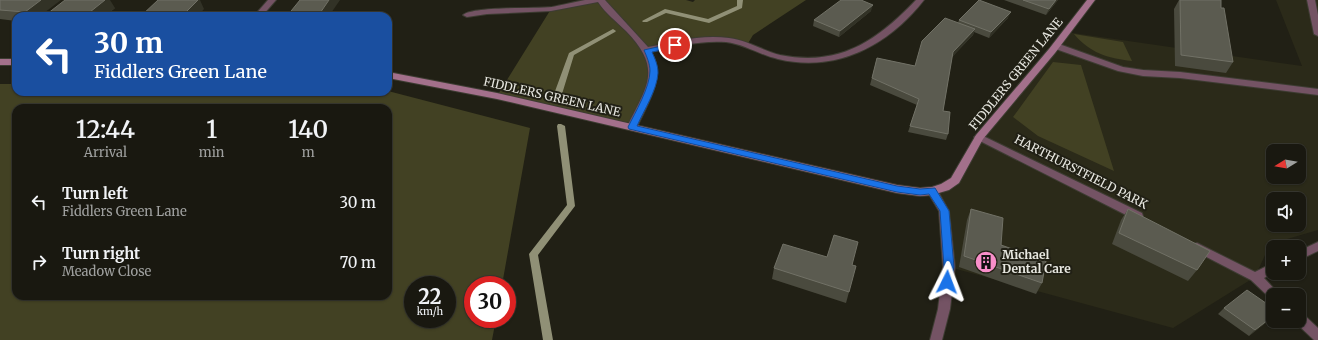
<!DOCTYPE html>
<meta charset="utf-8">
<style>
:root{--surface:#191810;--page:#26251e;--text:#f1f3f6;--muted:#9fa09f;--line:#373730}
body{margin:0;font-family:Merriweather,serif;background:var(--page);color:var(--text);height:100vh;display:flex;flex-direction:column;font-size:15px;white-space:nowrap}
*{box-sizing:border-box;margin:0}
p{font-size:13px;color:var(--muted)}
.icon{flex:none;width:22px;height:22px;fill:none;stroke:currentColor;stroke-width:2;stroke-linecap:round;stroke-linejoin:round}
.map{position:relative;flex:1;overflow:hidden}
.details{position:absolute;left:12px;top:104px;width:380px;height:196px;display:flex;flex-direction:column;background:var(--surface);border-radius:12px;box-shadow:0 1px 3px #0004,0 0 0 1px var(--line)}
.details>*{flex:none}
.top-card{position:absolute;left:12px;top:12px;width:380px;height:84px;border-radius:12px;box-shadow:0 1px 3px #0004,0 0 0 1px var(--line);background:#1a4fa0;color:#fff;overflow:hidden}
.needle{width:26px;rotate:259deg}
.fabs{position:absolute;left:1266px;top:144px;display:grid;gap:8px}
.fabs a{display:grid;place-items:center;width:40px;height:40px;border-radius:8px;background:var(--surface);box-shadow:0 1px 3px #0004,0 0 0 1px var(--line);font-size:20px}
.speed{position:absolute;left:404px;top:276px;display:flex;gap:8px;font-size:20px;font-weight:700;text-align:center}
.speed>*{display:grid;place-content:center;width:52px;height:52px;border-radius:50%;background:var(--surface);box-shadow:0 1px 3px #0004,0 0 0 1px var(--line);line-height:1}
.speed small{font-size:10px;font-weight:400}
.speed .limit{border:6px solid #d22;background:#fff;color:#111}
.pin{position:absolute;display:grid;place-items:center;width:34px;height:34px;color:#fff;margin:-17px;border:2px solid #fff;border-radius:50%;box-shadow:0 1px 4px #0007}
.me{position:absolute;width:44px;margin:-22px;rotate:3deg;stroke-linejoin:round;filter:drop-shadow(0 0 3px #0008)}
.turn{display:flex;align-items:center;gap:14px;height:84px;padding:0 16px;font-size:18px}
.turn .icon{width:52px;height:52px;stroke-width:2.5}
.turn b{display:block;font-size:28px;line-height:34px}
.eta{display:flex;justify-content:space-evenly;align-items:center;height:68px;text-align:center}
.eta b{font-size:24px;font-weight:600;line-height:28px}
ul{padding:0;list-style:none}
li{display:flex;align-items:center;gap:12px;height:60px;padding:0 16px}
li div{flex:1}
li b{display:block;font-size:15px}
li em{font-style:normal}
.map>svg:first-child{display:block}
.built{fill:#2b2a19;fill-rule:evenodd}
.green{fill:#424123;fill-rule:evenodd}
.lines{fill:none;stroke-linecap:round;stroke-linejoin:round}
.stream{fill:#909076;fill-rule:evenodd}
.lane-casing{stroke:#3d3c32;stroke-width:2}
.street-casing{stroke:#3d3c32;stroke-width:2}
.secondary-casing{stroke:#3d3c32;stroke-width:2}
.lane{fill:#745364;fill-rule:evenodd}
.street{fill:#745364;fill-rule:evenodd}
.secondary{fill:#a3708b;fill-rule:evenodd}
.wall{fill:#4a4a3e}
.shaded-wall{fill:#323226}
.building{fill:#5b5b50;stroke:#717166}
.route{fill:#1a73e8;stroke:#114b97}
.labels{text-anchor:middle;stroke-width:4;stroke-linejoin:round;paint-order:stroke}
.street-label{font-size:12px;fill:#e8e8e1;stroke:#212015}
.poi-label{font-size:12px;font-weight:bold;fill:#e8e8e1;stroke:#212015;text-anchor:start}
</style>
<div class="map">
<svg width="1318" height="340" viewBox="0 0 1318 340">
<rect width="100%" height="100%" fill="#212015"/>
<path class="built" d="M1276,0H1318V230L1270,244L1255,277L1173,328L949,267L944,211L932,191L955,180L979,137L1066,32L1302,66ZM1273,151H1299V177H1273ZM1273,199H1299V225H1273Z"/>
<path class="green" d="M597,0H686L693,2L695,0H806L753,35L747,45L722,39L648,50L654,72L632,127L497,96L551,9Z
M1074,34L1123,42L1132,61C1107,58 1090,53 1074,34Z
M1053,62L1081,65L1114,171L1038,136L1013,117Z
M0,84H16V92L388,91L530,128L502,285H473V319H496L492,340H0ZM16,108H388V296H16ZM413,285H447V319H413Z"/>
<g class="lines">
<path class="stream" d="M737,0H743L742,8L709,23L666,13L647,22H643L642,21L665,9L708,19L737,6Z
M613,29L616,31L615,32L574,55L562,94L561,96H555L554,94L569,53Z
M558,124H561L565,126L575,206L538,255L553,340H543L529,254L567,205L557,126Z"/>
<g class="lane-casing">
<path id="lane" d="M268,0H276L262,16H254Z
M1307,0H1315L1318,15V36L1314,34Z
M1053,44H1059L1123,67L1143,70L1180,72L1318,89V95L1180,78L1143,76L1118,71L1053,48Z"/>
</g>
<g class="street-casing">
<path id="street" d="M585,0H605L648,47C674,42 701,34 729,38C747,40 763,51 780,55C839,67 877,41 916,0H924C888,46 836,73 778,59C760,55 744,44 726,42C700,40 676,47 651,52C667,76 647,104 637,127L632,130L627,127C647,86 663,69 626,31C616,21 606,14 598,2L551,11L487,14L467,17L463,15C474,6 534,9 552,7C563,5 574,2 585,0Z
M979,134L1142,213L1143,216L1142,219H1134L976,139L974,137Z
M932,187L936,188L949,211L955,267L950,309L942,340H930L938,309L943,267L939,211L927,191Z
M1318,242V251L1299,260V251Z
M1197,243L1255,272L1273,263V273L1264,278L1280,295H1273V299L1270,298L1251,280L1193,250L1191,247L1193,244Z
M1299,313L1303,314L1318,328V340H1314L1295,322L1299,321Z"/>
</g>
<g class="secondary-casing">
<path id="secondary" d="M1087,0H1095L1055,53L983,139L959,183L949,190L932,195L920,196L897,193L497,99L388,78V72L497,93L897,185L920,188L932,187L941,184L951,178L976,135L1049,49Z
M0,59H16V65H0Z"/>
</g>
<use href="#lane" class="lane"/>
<use href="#street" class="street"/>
<use href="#secondary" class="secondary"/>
</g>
<path class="wall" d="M0,0L40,16H16V21L0,19Z
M1004,0H1058L1046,15Z
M1179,0H1221V8L1233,62L1226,73L1175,66L1174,9Z
M115,8L105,16H48L47,14Z
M871,11L839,37L813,26L814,20Z
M1008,18L989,38L974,32L973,35L952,57L943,111L948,134L946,140L908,132L917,105L870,85L877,58L915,66L958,23L959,20Z
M971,209L1001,245L1042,283L1036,294L959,267L967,220Z
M1128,209L1197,270L1188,281L1112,244L1121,220Z
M852,265L849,292L846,303L772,279L774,268Z
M1224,308H1273V317L1249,336L1218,314Z"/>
<path class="shaded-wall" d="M41,0H61L40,16H28L25,12Z
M105,0H110L115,8L105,16H85Z
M198,0H200L204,9L198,16H182Z
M329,0H340L329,16H318Z
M1056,0H1058L1046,15L1049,9Z
M873,5L871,11L839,37L840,31Z
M1011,12L1008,18L989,38L991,32Z
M975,29L973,35L951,58L953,52Z
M1273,316L1272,318L1249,336L1255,330Z"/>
<path class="building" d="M0,0H41L25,12L0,10Z
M65,0H105L85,16H71L47,14Z
M158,0H198L182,16H141Z
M300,0H329L318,16H287Z
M841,0H861L873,5L840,31L814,20Z
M979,0L1011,12L991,32L959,20Z
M1023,0H1056L1049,9Z
M1180,0H1221V8H1224L1233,62L1181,55Z
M945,18L975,29L953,52L943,111L950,112L948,134L910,126L919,99L872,78L877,58L915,66L922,41Z
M971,209L1003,218L1001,245L1046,261L1042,283L964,256Z
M1128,209L1210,251L1197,270L1119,233Z
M834,235L858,242L852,265L856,266L849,292L774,268L783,244L827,257Z
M1247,290L1273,308V316L1255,330L1224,308Z"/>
<path class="route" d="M675,43H677V47L652,52C655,59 658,65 658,73C657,90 644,110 637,126L897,186L920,189L935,188L949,211L954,267L951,285L947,286L942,282L944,267L940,211L929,194L920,195L897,192L629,129L628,127C635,113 650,87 650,71C650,64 647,57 644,50Z"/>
<defs>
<g id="building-disc" transform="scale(1.15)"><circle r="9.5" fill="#f98fca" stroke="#212015"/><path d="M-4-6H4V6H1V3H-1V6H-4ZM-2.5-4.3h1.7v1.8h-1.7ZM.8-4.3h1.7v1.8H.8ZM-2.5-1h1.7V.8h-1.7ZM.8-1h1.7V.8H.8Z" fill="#111"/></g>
</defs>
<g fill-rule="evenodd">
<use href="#building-disc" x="986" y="262"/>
</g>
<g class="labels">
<g class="street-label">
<text transform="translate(1016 74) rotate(-51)" y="4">FIDDLERS GREEN LANE</text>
<text transform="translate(552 97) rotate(13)" y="4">FIDDLERS GREEN LANE</text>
<text transform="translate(1081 172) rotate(27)" y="4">HARTHURSTFIELD PARK</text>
</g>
<g class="poi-label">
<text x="1002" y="259">Michael<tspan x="1002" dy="14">Dental Care</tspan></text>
</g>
</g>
</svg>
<div class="fabs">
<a><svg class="needle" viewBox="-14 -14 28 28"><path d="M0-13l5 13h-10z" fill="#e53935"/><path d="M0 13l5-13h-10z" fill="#9fa09f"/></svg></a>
<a><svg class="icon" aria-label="sound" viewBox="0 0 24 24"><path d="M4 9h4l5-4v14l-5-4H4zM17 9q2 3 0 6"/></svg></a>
<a>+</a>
<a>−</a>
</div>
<div class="speed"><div>22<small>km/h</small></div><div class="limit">30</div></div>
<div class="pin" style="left:675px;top:45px;background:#d93025"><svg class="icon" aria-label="arrive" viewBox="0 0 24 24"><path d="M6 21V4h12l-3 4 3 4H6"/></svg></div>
<svg class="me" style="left:947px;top:282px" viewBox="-20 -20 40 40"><path d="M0-17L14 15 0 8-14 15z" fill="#1a73e8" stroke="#fff" stroke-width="4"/></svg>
<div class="top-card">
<div class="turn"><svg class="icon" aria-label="left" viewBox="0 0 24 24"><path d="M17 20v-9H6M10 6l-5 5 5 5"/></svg><div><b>30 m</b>Fiddlers Green Lane</div></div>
</div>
<section class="details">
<div class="eta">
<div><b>12:44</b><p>Arrival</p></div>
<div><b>1</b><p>min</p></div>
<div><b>140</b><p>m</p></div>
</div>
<ul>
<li><svg class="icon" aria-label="left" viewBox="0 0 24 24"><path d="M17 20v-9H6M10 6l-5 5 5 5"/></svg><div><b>Turn left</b><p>Fiddlers Green Lane</p></div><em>30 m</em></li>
<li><svg class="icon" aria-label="right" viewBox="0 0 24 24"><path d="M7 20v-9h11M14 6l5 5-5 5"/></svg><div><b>Turn right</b><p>Meadow Close</p></div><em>70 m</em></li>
</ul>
</section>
</div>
